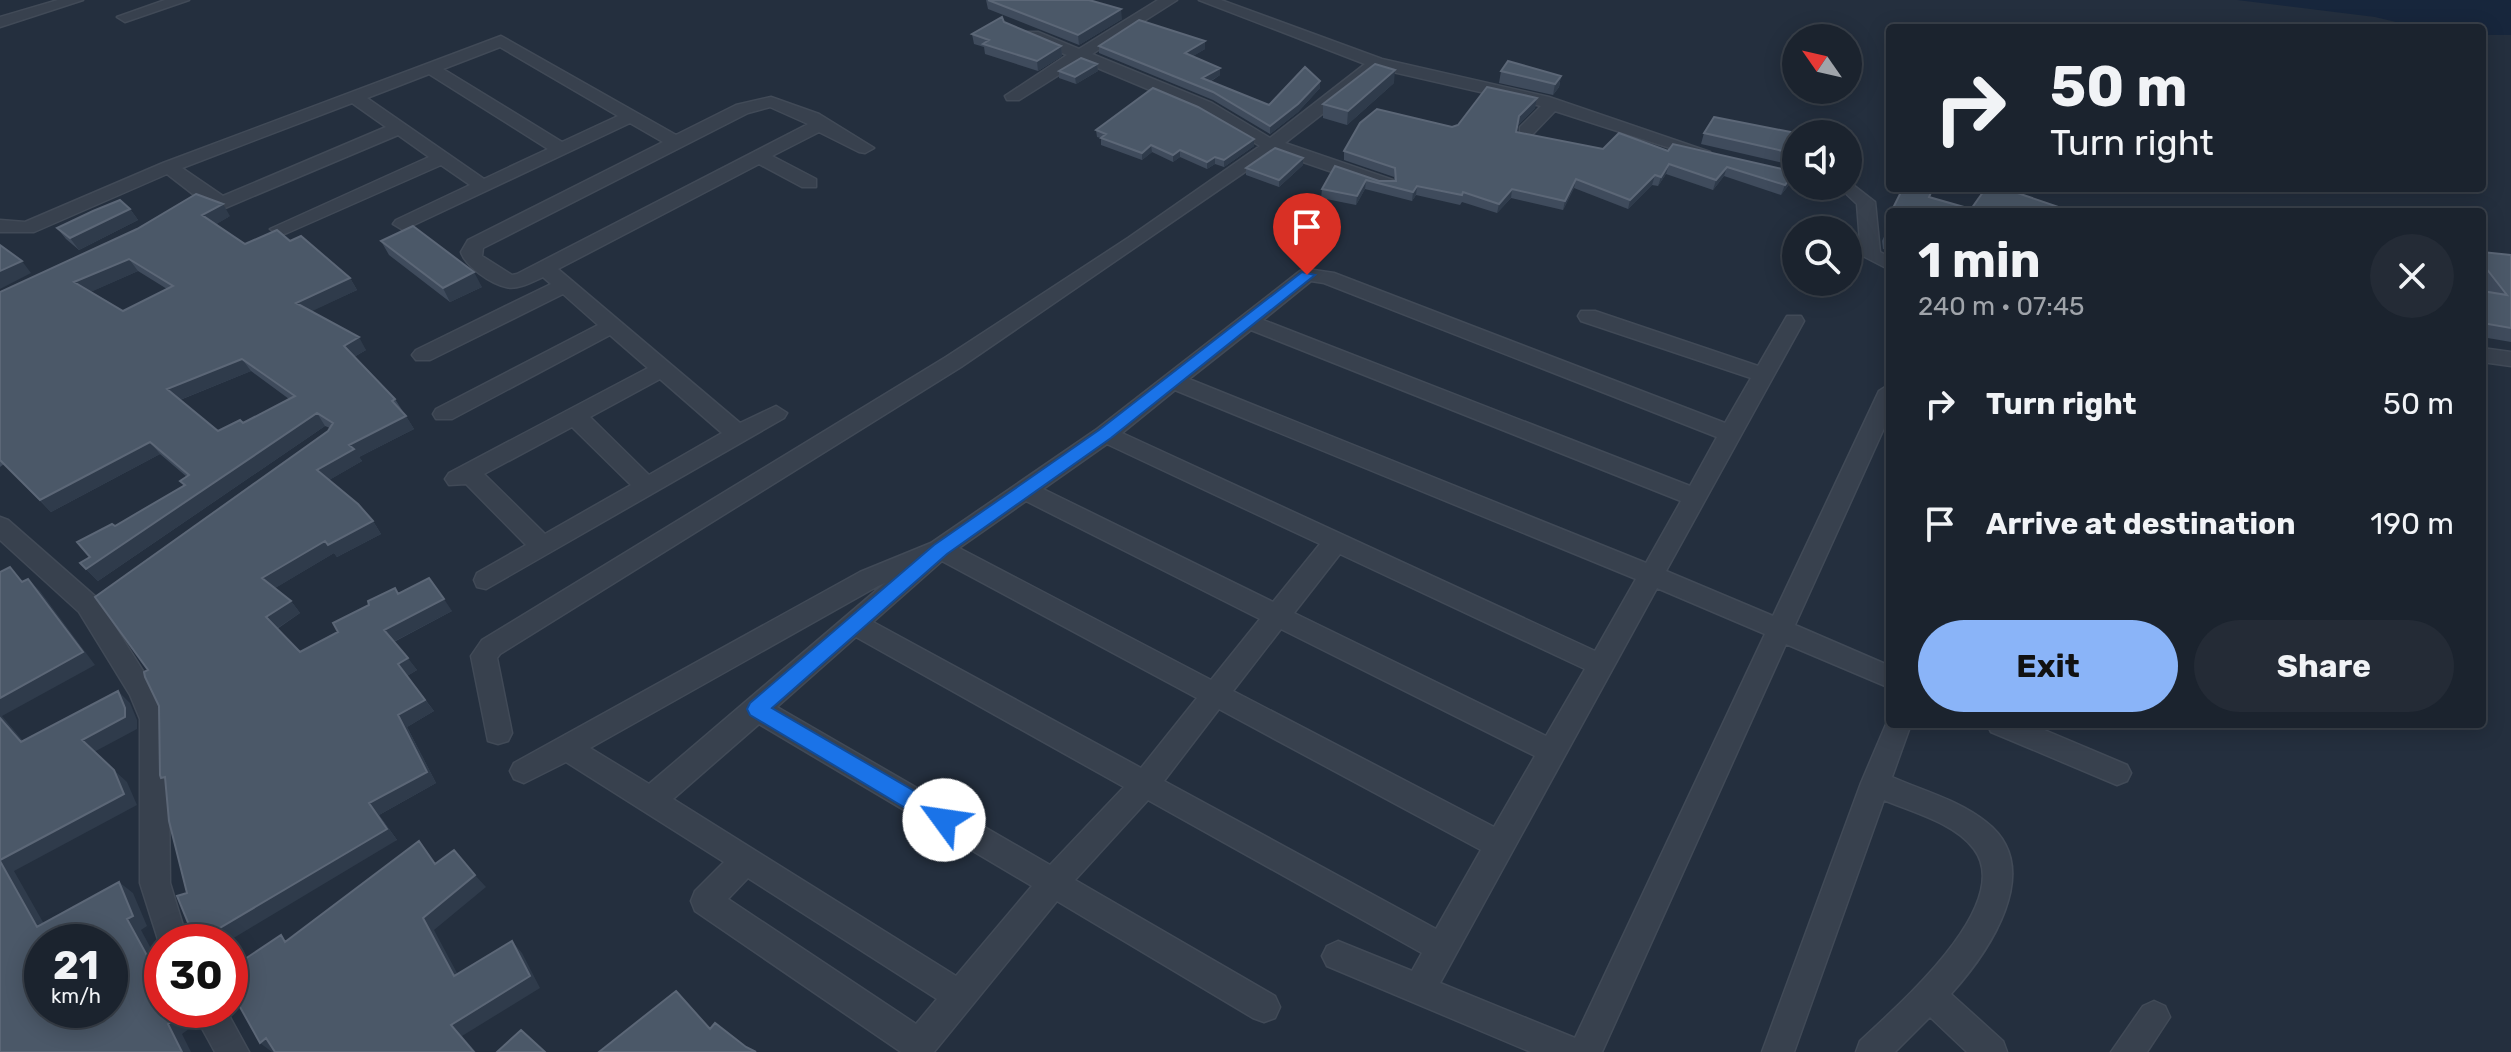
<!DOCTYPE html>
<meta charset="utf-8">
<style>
:root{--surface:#1b232e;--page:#242b36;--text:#f1f3f6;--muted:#a0a4aa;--line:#39404a;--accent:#8ab4f8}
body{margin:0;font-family:Rubik,sans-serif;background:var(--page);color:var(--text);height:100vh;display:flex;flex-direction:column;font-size:30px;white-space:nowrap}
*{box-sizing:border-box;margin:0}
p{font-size:26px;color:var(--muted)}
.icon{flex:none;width:44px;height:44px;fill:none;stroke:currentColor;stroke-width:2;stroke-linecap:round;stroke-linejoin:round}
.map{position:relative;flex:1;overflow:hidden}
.side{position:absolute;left:1886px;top:208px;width:600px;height:520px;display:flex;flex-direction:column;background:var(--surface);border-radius:8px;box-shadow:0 4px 20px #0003,0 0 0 2px var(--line)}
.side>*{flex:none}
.hud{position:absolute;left:1886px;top:24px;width:600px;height:168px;border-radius:8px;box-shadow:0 4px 20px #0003,0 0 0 2px var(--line);background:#1b232e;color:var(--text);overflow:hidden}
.needle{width:52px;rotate:304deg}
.fabs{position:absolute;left:1782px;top:24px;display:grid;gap:16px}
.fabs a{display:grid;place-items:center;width:80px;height:80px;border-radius:50%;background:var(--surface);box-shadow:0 4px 20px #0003,0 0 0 2px var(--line);font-size:40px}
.speed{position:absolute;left:24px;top:924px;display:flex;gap:16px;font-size:40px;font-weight:700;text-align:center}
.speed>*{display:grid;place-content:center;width:104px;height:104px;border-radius:50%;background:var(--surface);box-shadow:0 4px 20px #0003,0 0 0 2px var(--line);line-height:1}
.speed small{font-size:20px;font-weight:400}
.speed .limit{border:12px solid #d22;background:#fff;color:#111}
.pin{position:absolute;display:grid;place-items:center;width:68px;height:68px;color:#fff;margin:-82px -34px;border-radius:50% 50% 50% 0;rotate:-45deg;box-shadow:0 0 8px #0007}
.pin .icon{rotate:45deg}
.me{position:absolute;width:88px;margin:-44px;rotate:301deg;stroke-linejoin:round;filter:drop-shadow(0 0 6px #0008)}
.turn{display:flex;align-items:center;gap:28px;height:168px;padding:0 32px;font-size:36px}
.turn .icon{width:104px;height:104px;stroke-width:2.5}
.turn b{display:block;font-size:56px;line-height:68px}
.round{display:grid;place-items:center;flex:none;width:84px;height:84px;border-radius:42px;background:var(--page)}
.overview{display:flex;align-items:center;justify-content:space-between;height:136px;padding:0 32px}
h1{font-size:48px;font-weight:700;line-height:60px}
.button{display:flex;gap:16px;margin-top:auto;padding:16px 32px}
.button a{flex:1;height:92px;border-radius:48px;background:var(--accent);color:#111;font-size:32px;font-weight:700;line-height:92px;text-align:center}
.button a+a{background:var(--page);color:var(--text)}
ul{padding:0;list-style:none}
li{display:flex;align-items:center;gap:24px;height:120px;padding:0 32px}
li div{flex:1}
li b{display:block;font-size:30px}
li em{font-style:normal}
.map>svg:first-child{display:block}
.water{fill:#17263c}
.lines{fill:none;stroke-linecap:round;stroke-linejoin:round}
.street-casing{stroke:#414a57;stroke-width:3}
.street{fill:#38414e;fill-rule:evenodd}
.wall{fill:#3f4b5c;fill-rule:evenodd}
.shaded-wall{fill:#2f3b4b}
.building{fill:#4b5868;stroke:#5c6777;stroke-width:2;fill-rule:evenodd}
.route{fill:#1a73e8;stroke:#114b97;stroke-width:2}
</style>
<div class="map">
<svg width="2511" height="1052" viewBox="0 0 2511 1052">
<rect width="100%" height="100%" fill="#242f3e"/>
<path class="water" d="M2237,0H2511V35H2482V28H2421L2375,17Z"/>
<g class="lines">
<g class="street-casing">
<path id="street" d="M58,0H83L0,27V17Z
M165,0H189L125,22L117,17Z
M1158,0H1177L1092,54L1212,103L1270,138L1365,64L1199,0H1221L1382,59L1549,97L1710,152L1707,156H1695L1555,111L1532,135H1520V127L1541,106L1380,69L1285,143L1393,180V188H1379L1274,152L961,367L500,654L497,658L512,733L508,741L498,744L488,741L471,656L482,640L946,357L1128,238L1260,146L1200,111L1081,61L1019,100H1007L1005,96L1067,55L1026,38V32H1038L1079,49Z
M501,36L676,135L736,105L771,97L819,114L874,148L865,153L859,152L819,132L772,156L816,179V187H802L759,164L558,269L740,423L776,406L787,413L784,418L486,589L477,587L474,580L477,573L526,545L466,484L449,485L445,479L449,473L648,368L610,335L452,419H436L433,414L436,409L598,325L563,294L430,360H416L412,355L416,350L551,284L543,277C532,282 518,290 506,287C491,284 465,266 461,252L468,240L663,142L630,123L403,230L393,224L396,220L470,185L441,165L287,233L280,235L270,229L429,157L398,135L225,208L207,205L167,174L34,232H0V220L25,222L163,163ZM500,47L618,116L562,142L443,69ZM429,74L548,149L484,179L367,98ZM352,103L386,127L223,196L182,168ZM770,107L808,124L517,274L512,275L482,256L483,248L748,113ZM660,379L722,433L649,475L590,417ZM572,427L631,485L545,534L484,474Z
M1848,181L1875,202L1880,252L1890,257V270L1861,255L1857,204L1838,186H1848Z
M1307,269L1334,273L1725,423L1751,378L1581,321L1578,316L1581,311H1595L1758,366L1787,316H1801L1804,321L1666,571L1773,616L1879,391L1890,384V415L1795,625L1890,666V688L1786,644L1602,1052H1531L1327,966L1322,956L1327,946L1338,941L1412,971L1422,953L1148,800L1075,880L1275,996L1280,1007L1275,1018L1264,1022L1253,1018L1057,901L934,1052H901L695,911L691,901L695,891L724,862L566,762L524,783L514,779L510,771L514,763L860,572L931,543L1097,429L1300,271ZM1311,281L1324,283L1717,437L1690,486L1263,320ZM1251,330L1681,501L1646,563L1189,379ZM1175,390L1636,579L1595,651L1122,433ZM1107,444L1320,544L1273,602L1043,489ZM1026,501L1260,619L1211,680L959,548ZM1340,554L1585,669L1546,736L1294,613ZM942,561L1197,698L1141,768L873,622ZM885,583L649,784L590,748L878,586ZM1657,588L1765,634L1575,1038L1440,983ZM1281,629L1535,756L1494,827L1233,691ZM856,637L1124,787L1050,865L777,707ZM1219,709L1481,850L1436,929L1164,781ZM759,724L1032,886L956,976L673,799ZM748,878L937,999L916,1024L728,899Z
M2482,348L2511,352V366L2482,362Z
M0,517L8,520L97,598L150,682L168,719L170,883L188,942H162V952L140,883V719L130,695L79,612L0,540Z
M1890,715V724H1911L1892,777C1923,791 1959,800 1986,822C2047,869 1987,954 1951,994L2003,1041L2007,1052H1967L1930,1017L1895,1052H1856L1860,1041C1896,1007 2016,905 1974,849C1955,823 1912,812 1884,800L1794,1052H1762L1861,783Z
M1987,724H2030L2127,765L2131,773L2127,781L2117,785L1991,732Z
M2154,1001L2165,1006L2170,1017L2147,1052H2111L2143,1006Z
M192,1010H226L249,1052H215Z"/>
</g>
<use href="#street" class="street"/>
</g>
<path class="wall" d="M986,0L1122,19L1079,45L988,9Z
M1004,22L1061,46L1062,56L1038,71L985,54L984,47L974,44L972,34Z
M1205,41V49L1193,56L1220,68V75L1210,82L1269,105L1320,81V88L1298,112L1270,134L1213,100L1099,53V46Z
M1097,64L1098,71L1076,84L1059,78V71Z
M1501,71L1561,76L1559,87L1553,95L1499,83Z
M1394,83L1347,125L1323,118V104Z
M1537,98L1535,108L1518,125L1516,132L1603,149L1668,151L1792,181L1781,195L1724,176L1713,190L1666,174L1658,186L1652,185L1628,209L1574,188L1563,210L1511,198L1497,213L1462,202L1460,205L1416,195L1412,201L1365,189L1356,205L1321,198L1322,189L1335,166L1379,181H1394V177L1344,160V151L1452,127Z
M1096,130L1254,146L1224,167L1215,164L1207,169L1180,157L1173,162L1152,152L1142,160L1101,145V138L1097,137Z
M1704,133L1796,134V166L1701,144Z
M1303,165L1279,187L1246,175V168Z
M130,209L138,220L79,250L66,239L57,228Z
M1890,215V251L1883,249L1882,241L1887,230L1884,229Z
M230,216L216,224L245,244L290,241L350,278L357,290L311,311L366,350L354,357L395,399L414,429L359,457L362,461L329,480L373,521L381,534L337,557L334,553L275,588L291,601L300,613L277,629L300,652L338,632L399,594L452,611L394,642L417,670L407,676L434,711L407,727L436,783L379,815L397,840L187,893L159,706L148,670L330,428L325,426L98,581L80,563L90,557L115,526L184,486L180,481L187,477L160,454L51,512L4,464L0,467V292ZM138,271L167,289L123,311L90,292ZM251,371L289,399L243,423L218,431L180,400Z
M381,241L482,287L450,302L389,255Z
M2482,252L2511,255V342L2482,337V291H2485L2482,288Z"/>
<path class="shaded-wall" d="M1121,9L1122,19L1079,45L1078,35Z
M1205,41V49L1185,61V53Z
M1061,46L1062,56L1038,71L1037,61Z
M1097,64L1098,71L1076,84L1075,77Z
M1220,68V75L1202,86V78Z
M1395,70L1394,83L1347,125L1348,111Z
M1561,76L1559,87L1553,95L1555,84Z
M1320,81V88L1298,112L1270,134V126Z
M1537,98L1535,108L1518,125L1519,116Z
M1254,139V146L1224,167V160Z
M1151,145L1152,152L1142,160V153Z
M1180,150V157L1173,162V155Z
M1215,157V164L1207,169V162Z
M1303,158V165L1279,187V180Z
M1669,164L1666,174L1658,186L1661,177Z
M1727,167L1724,176L1713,190L1716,180Z
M1795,172L1792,181L1781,195L1785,185Z
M1655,175L1652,185L1628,209L1630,200Z
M1576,179L1574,188L1563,210L1565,201Z
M1366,180L1365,189L1356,205L1357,196Z
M1417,186L1416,195L1412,201L1413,192Z
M1512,189L1511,198L1497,213L1499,204Z
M223,204L230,216L210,228L202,215Z
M130,209L138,220L79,250L70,238Z
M129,259L138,271L84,295L74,282Z
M22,261L31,273L0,289V271Z
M474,272L482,287L450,302L443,288Z
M350,278L357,290L304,315L296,303Z
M359,337L366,350L352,358L344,346Z
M242,359L251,371L177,401L167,389Z
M317,413L325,426L98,581L86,569Z
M406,416L414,429L359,457L362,461L326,482L317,470L349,445Z
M150,442L160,454L51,512L40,500Z
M373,521L381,534L337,557L328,545Z
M325,541L334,553L272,590L262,578Z
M28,579L40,591L95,665L2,716L34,754L21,742L0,718V698Z
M444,599L452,611L393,642L384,630Z
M291,601L300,613L276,629L266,617Z
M408,658L417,670L407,676L398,664Z
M118,691L130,703L137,720V729L94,752L127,782L137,805L14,871L52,938L37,927L0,860L82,740Z
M425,700L434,711L407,727L436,783L379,815L397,840L227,942H196L369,803L398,715Z
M475,875L486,887L434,930L465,988L454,976L423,918Z
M119,882L133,893L147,926L141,930L162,969V983L127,919Z
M512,941L522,953L540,988L462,1036L476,1052H474L451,1025Z
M177,1010H185L193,1026L182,1034L191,1052H182L168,1024Z
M266,1038L277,1052H272L260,1043Z"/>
<path class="building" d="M988,0H1089L1121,9L1078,35Z
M1002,17L1004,22L1061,46L1037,61L983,44L989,40L972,34Z
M1139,20L1205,41L1185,53L1220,68L1202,78L1269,105L1305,67L1320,81L1298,104L1270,126L1213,92L1099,46Z
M1081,58L1097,64L1075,77L1059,71Z
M1508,61L1561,76L1555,84L1501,71Z
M1375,64L1395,70L1348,111L1323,104Z
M1487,87L1537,98L1519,116L1516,132L1603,149L1619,133L1668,151L1673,144L1795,172L1785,185L1727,167L1716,180L1669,164L1661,177L1655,175L1630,200L1576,179L1565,201L1512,189L1499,204L1463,192L1462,195L1417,186L1413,192L1366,180L1357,196L1322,189L1335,166L1379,181H1396L1395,168L1344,151L1360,123L1377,109L1452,127L1458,125Z
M1153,88L1198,107L1254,139L1224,160L1215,157L1207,162L1180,150L1173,155L1151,145L1142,153L1101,138L1106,134L1096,130Z
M1714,117L1801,134H1796V154L1704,133Z
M1805,128L1826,134H1801Z
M1275,148L1303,158L1279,180L1246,168Z
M1903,188H1933L1929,197L1971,209L1986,188H2003L2073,212H1891Z
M196,194L223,204L202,215L245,244L277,230L290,241L301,236L350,278L296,303L359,337L344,346L395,399L392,401L406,416L349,445L354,449L317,470L358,504L373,521L328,545L325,541L262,578L291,601L266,617L300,652L338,632L333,623L369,605L368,601L395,588L398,594L429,578L444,599L384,630L408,658L398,664L425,700L398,715L427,772L369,803L387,829L196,942L177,896L187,893L169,821L165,777L161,778L160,775L159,706L145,677L144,672L148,670L95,597L328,431L333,423L317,413L86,569L80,563L90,557L77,542L112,524L115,526L185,485L180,481L189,475L150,442L40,500L0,460V292L137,229ZM129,259L173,286L123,311L74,282ZM242,359L295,396L243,423L240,420L218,431L167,389Z
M120,200L130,209L70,238L57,228L93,211Z
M1890,225V239L1887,238L1886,231Z
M413,226L474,272L443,288L381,241Z
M0,245L22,261L0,271Z
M2482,252L2511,255V328L2482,323V291L2507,295L2482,263Z
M10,567L22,582L28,579L83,652L0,698V572Z
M118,691L125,708V717L82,740L114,770L124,794L0,860V718L21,742Z
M419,841L435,864L454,850L475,875L423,918L454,976L512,941L530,976L451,1025L474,1052H275L266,1038L260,1043L230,989V969L281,935L285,942Z
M0,861L37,927L119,882L133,916L127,919L162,983V1010H177L180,1016L168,1024L182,1052H0ZM42,942H110V1010H42Z
M676,991L710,1029L715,1023L746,1047L756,1052H599Z
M521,1030L545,1052H497Z"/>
<path class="route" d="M1302,272L1315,275L1111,438L947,554L772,708L952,813L955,820L952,827L944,830L937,827L750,715L747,709L750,703L934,545L1099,430Z"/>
</svg>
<div class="fabs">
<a><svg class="needle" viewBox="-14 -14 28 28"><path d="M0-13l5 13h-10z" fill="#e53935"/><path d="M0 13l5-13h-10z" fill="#a0a4aa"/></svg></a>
<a><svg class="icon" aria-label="sound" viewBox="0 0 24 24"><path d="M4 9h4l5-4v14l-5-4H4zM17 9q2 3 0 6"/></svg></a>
<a><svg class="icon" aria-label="search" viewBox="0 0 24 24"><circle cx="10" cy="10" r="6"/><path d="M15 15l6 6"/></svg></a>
</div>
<div class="speed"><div>21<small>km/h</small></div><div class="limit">30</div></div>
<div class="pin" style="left:1307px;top:275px;background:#d93025"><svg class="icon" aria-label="arrive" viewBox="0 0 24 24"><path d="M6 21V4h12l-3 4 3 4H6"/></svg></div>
<svg class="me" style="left:944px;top:820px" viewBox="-20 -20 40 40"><circle r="19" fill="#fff"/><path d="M0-13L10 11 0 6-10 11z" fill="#1a73e8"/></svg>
<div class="hud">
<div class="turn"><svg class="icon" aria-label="right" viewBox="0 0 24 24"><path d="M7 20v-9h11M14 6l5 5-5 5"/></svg><div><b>50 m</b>Turn right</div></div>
</div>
<section class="side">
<div class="overview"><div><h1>1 min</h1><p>240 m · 07:45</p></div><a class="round"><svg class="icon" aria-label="close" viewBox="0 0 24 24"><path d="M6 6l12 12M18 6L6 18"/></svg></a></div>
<ul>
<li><svg class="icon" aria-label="right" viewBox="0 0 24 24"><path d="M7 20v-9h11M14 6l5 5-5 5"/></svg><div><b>Turn right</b></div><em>50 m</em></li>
<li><svg class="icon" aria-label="arrive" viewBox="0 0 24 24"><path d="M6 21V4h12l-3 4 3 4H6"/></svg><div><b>Arrive at destination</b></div><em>190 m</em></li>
</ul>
<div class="button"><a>Exit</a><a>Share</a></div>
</section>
</div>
